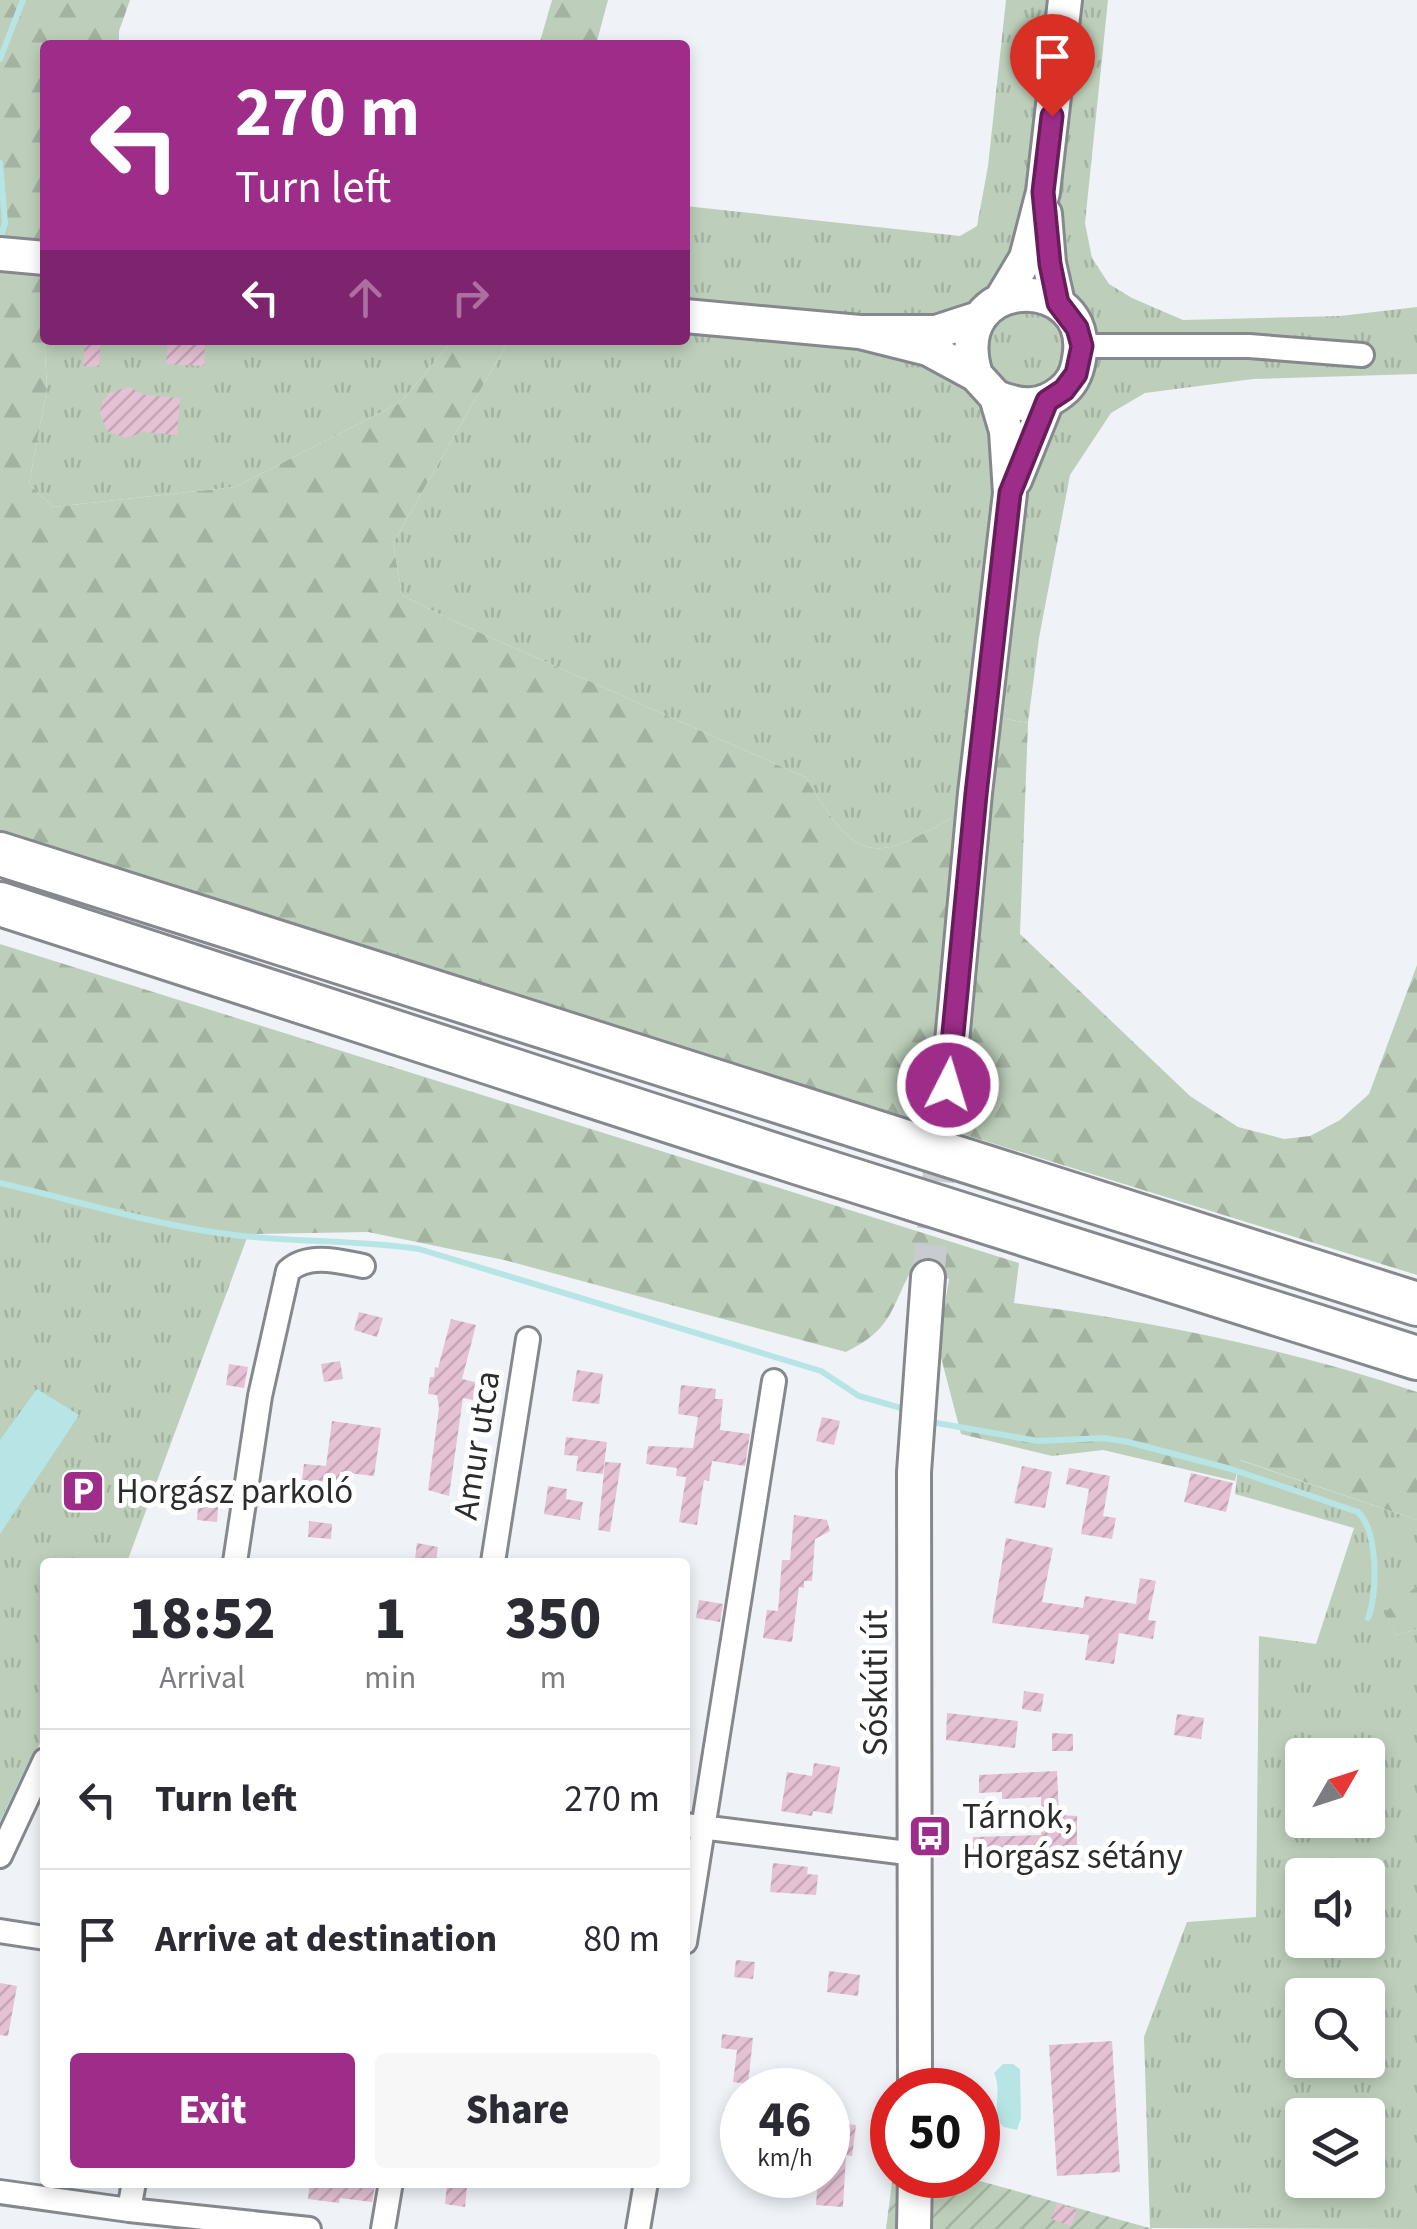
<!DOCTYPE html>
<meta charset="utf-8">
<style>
:root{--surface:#fff;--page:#f7f7f7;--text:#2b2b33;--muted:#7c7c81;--line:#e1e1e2;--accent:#9e2d8a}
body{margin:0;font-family:"Source Sans 3",sans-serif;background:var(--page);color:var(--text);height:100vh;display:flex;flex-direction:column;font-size:38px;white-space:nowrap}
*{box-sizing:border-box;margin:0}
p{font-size:32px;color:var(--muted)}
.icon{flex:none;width:55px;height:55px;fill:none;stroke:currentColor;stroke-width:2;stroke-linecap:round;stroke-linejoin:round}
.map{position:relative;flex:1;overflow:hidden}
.drawer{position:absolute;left:40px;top:1558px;width:650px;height:630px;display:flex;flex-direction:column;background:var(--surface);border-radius:10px;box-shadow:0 5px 15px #0003}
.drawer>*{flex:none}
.guide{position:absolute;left:40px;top:40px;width:650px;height:305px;border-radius:10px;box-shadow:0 5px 15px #0003;background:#9e2d8a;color:#fff;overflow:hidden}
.needle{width:65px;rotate:51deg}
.tools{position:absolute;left:1285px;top:1738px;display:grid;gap:20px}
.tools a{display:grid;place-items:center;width:100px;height:100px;border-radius:10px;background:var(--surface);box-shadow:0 5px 15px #0003;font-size:50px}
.speed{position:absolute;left:720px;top:2068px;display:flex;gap:20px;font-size:50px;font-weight:700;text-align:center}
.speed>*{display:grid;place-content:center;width:130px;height:130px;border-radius:50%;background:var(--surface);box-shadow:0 5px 15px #0003;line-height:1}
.speed small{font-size:25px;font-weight:400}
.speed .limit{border:15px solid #d22;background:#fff;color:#111}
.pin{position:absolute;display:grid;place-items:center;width:85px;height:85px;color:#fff;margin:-102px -42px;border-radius:50% 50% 50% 0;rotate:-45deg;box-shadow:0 0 10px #0007}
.pin .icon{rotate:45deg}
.me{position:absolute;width:110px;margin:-55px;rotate:5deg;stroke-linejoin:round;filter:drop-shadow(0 0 8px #0008)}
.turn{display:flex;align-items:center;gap:35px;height:210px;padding:0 30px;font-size:45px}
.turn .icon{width:130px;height:130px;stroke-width:2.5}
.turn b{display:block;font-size:70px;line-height:85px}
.lanes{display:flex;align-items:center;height:95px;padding:0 30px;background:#0003;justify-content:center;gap:50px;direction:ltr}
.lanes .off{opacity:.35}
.eta{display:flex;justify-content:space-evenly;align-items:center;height:170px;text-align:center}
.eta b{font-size:60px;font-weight:800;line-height:70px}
.cta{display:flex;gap:20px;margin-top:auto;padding:20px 30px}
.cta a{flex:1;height:115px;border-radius:10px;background:var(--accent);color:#fff;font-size:40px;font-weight:800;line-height:115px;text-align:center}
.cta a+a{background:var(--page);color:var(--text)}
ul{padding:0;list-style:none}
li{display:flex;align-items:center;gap:30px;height:140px;padding:0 30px;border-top:2px solid var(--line)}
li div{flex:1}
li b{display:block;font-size:38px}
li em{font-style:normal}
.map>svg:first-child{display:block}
.grass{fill:url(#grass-tufts);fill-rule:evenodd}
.forest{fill:url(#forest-firs)}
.garden{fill:url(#garden-furrows)}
.water{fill:#b7e5e6}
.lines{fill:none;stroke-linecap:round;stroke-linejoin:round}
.stream{stroke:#b7e5e6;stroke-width:6}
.building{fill:url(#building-hatch)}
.secondary-tunnel{stroke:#c8cbd0;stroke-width:32;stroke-dasharray:32 16;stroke-linecap:butt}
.minor-casing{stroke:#85888d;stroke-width:28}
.secondary-casing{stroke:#85888d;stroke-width:38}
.motorway-casing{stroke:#85888d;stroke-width:48}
.minor{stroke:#fff;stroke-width:22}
.secondary{stroke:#fff;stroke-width:32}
.motorway{stroke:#fff;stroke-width:42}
.route-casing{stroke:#671d5a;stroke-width:25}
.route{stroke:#9e2d8a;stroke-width:18}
.labels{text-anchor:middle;stroke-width:10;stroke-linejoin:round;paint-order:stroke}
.street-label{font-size:35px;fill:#2a2c2e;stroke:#fff}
.poi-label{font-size:35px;fill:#2a2c2e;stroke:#fff;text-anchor:start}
</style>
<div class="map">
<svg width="1417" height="2229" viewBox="0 0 1417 2229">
<defs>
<pattern id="grass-tufts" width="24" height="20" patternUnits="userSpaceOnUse" patternTransform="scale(2.5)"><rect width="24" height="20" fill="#bdcfbb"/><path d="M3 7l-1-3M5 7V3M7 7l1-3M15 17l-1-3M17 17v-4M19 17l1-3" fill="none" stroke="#a3b2a1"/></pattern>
<pattern id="forest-firs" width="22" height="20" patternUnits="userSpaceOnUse" patternTransform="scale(2.5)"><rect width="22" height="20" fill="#bdcfbb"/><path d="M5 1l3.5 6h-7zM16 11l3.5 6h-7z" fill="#a3b2a1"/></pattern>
<pattern id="garden-furrows" width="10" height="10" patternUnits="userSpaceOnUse" patternTransform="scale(2.5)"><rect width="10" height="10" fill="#bdcfbb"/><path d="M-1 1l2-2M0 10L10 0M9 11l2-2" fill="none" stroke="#a3b2a1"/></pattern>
<pattern id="building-hatch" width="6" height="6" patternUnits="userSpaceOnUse" patternTransform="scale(2.5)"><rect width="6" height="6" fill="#e4c1d4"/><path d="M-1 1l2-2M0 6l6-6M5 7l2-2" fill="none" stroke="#c4a6b6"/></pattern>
</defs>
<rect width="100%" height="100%" fill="#eff3f8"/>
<path class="grass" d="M1006,0H1108L1085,223L1092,258L1109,284L1132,298L1183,320L1340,316L1417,307V374L1253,379L1145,393L1111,413L1070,475L1039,638L1028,723L978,714L956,815C869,867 857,861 805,777L447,618L402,595L393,543L509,340H685V206L960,236L977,226L988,166Z
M45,291V340H453L401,402L235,487L53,507L29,484L47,389L43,313Z
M0,1112L258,1208L127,1562H45V1733L0,1828Z
M1239,1460L1417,1520V1586L1385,1614L1396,1635L1417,1629V2229L1150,2228L1144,2037L1187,1922L1256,1917L1259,1636L1316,1644L1354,1528L1235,1494ZM1302,1755H1368V1820H1302ZM1302,1875H1368V1940H1302ZM1302,1995H1368V2060H1302ZM1302,2115H1368V2180H1302Z"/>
<path class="forest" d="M0,0H130L119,31V45H45L43,313L47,389L29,484L53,507L235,487L401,402L453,340H509L393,543L402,595L447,618L805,777C857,861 869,867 956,815L978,714L1028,723L1020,934L1190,1096L1238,1127L1284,1139L1310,1136L1340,1120L1369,1094L1417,965V1275L502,991L0,830Z
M552,0H608L596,45H539Z
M0,944L1019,1263L1014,1303C1150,1321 1287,1348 1417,1392V1520L1240,1460L1235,1481L1103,1450L1052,1456L961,1434L938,1346L949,1279L913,1267C890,1309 894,1328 846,1352L504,1260L368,1232L248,1234L0,1184Z
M1417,1586V1629L1396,1635L1384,1613Z"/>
<path class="garden" d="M893,2175H958L1153,2229H886Z"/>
<path class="water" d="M37,1389L79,1415L0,1534V1440Z
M1003,2064H1013L1020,2069L1021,2118L1017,2130L1004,2127L997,2121C995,2104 1001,2088 994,2073Z"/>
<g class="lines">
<path class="stream" d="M0,59L23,0
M0,163L5,223L0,239
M0,1183C73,1200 144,1222 219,1233C285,1243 353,1239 419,1249L821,1371L859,1396L901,1408
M937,1423L1038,1441L1104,1438L1128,1442L1231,1469L1358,1512C1378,1531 1378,1593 1368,1618
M0,1828L31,1763"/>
</g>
<path class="building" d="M168,340L205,343L204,366L166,364Z
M85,342L100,343L99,367L83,366Z
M129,387L144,395L180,398L177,435L144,432L125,438L107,431L100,413L102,402L109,393Z
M359,1312L383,1318L377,1337L354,1330Z
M451,1319L476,1325L462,1379L475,1382L473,1400L463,1398L449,1496L428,1490L439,1408L437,1395L428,1394L430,1377H434L435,1367L438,1368Z
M340,1361L343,1379L324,1382L321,1364Z
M229,1364L248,1367L244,1388L226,1385Z
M577,1370L603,1374L599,1404L572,1401Z
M681,1385L716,1389L715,1399H723L720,1430L750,1434L745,1466L712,1461L709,1481L704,1480L697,1525L679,1522L686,1477L676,1476L677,1468L646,1464L648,1446L693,1448L698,1417L678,1414Z
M822,1417L840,1421L834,1445L816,1441Z
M332,1421L381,1428L374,1476L340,1472L338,1488L331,1487L330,1492L326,1491L325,1503L309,1501L310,1489L301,1488L304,1464L326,1466Z
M566,1437L607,1442L603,1474L576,1471L578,1456L564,1455Z
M605,1462L621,1463L610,1532L598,1530Z
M1022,1466L1052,1472L1045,1508L1014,1503Z
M1069,1468L1110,1476L1103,1516L1116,1518L1112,1539L1081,1534L1089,1489L1066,1484Z
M1191,1473L1233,1483L1226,1512L1184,1502Z
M548,1486L567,1489L566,1499L583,1502L580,1520L544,1514Z
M199,1494L219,1496L217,1522L197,1520Z
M794,1515L827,1520L830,1531L815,1539L812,1581H804V1588L799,1587L792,1642L763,1638L767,1610L778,1611L782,1560H790Z
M309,1521L332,1524L331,1539L308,1537Z
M1006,1538L1053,1548L1042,1602L1083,1608L1085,1596L1136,1604L1140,1578L1156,1581L1148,1620L1156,1621L1153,1639L1119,1633L1114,1664L1085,1660L1089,1635L992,1623Z
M417,1543L438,1547L436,1562L415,1559Z
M699,1600L723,1604L720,1622L696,1618Z
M1024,1691L1044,1694L1041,1712L1022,1709Z
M947,1713L1018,1721L1015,1748L946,1740Z
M1177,1714L1204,1718L1201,1739L1174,1735Z
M1052,1733L1073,1734V1751H1052Z
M814,1763L840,1767L832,1814L813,1811L812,1816L781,1811L787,1772L812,1776Z
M1057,1771L1059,1815L1077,1816V1861H1043V1866L973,1865V1837L1041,1835V1797L1002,1799V1792L979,1793V1775Z
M773,1863L808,1867L807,1874L818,1875L816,1895L770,1892Z
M736,1960L755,1962L753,1979L734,1977Z
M829,1971L860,1975L858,1996L827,1992Z
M0,1983L17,1986L8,2036L0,2035Z
M722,2034L753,2038L748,2084L733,2082L737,2050L721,2048Z
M1112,2041L1120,2172L1057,2176L1049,2045Z
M724,2109L742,2111V2136L722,2134Z
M828,2122L856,2125L852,2156L846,2155L843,2207L816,2205L818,2177H828Z
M310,2182L375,2186L372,2202L340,2198L339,2203L308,2199Z
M447,2185L467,2187L465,2207L445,2204Z
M1057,2203L1077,2210L1071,2226L1051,2219Z"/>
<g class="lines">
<path class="secondary-tunnel" d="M928,1277L948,1085"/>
<g class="minor-casing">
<path id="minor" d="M1082,346H1249L1362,355
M235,1562L260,1396L288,1271C308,1253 338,1261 363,1266
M493,1562L528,1339
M685,1825L915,1854
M0,1856L45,1760
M0,1931L45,1938
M685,1942L774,1381
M0,2192L129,2210L309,2229
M129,2210L134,2182
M383,2229L391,2182
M638,2229L646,2182"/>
</g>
<g class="secondary-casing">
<path id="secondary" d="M1045,214L1049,263L1058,303
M0,254L45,258
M1002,298L1026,258L1043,192L1065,0
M685,316L860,332H936L979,318
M860,332L928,349L976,375L996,397L1006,431L1010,493L975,793L948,1085
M976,375C944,271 1096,271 1079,359C1077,372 1073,383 1061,392C1040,409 1019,406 996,397
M1015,480L1047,401
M915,2090L914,1472L928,1277
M914,2229L915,2175"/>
</g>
<g class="motorway-casing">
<path id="motorway" d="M0,854L1417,1304
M0,904L799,1163L1417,1358"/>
</g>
<use href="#minor" class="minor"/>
<use href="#secondary" class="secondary"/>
<use href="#motorway" class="motorway"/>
</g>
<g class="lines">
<g class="route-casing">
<path id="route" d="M948,1085L976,794L1010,493L1047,401L1064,390L1076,374L1082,346L1077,328L1058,303L1050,264L1043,192L1052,116"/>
</g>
<use href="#route" class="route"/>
</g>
<defs>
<g id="parking-square" transform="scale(2.25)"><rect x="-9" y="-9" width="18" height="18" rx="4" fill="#9e2d8a" stroke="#fff"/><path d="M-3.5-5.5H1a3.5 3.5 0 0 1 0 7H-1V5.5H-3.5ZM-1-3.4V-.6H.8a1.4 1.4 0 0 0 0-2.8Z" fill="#fff"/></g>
<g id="bus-square" transform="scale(2.25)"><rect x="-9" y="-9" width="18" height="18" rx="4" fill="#9e2d8a" stroke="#fff"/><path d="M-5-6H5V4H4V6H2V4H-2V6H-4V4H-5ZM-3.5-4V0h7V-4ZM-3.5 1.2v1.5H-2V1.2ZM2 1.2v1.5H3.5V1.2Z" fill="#fff"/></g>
</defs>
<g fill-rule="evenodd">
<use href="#parking-square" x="83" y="1491"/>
<use href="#bus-square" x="930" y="1836"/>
</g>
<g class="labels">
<g class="street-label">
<text transform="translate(476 1445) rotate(-81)" y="12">Amur utca</text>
<text transform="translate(875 1683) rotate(-90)" y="12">Sóskúti út</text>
</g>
<g class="poi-label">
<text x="116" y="1503">Horgász parkoló</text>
<text x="962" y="1828">Tárnok,<tspan x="962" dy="40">Horgász sétány</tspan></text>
</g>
</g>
</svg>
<div class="tools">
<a><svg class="needle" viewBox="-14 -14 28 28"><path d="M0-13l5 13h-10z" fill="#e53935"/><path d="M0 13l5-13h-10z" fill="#7c7c81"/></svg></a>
<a><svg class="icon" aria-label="sound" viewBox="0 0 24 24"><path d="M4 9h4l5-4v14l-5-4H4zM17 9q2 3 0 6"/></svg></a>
<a><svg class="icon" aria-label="search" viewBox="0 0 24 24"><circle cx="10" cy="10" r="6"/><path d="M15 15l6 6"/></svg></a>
<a><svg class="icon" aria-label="layers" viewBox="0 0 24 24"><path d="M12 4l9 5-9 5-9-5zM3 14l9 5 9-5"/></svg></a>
</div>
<div class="speed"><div>46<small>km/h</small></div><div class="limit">50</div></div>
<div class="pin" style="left:1052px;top:116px;background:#d93025"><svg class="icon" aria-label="arrive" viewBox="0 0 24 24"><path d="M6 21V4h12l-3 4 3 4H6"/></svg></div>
<svg class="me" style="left:948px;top:1085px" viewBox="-20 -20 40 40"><circle r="17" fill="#9e2d8a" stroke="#fff" stroke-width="3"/><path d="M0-11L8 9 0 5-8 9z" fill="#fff"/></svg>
<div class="guide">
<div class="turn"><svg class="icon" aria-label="left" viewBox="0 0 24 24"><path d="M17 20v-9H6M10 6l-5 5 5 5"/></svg><div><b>270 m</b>Turn left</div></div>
<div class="lanes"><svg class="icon" aria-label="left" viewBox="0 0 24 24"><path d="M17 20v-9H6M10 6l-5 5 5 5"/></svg><svg class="icon off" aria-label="ahead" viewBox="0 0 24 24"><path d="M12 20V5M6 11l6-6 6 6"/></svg><svg class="icon off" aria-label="right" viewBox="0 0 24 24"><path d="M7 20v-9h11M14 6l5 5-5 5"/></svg></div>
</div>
<section class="drawer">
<div class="eta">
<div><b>18:52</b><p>Arrival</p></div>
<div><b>1</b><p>min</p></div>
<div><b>350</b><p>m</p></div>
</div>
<ul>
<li><svg class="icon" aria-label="left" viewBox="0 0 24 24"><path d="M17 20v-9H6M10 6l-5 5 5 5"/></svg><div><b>Turn left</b></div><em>270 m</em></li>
<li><svg class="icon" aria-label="arrive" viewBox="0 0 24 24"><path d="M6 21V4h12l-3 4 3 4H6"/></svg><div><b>Arrive at destination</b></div><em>80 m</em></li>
</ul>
<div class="cta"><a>Exit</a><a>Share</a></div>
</section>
</div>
